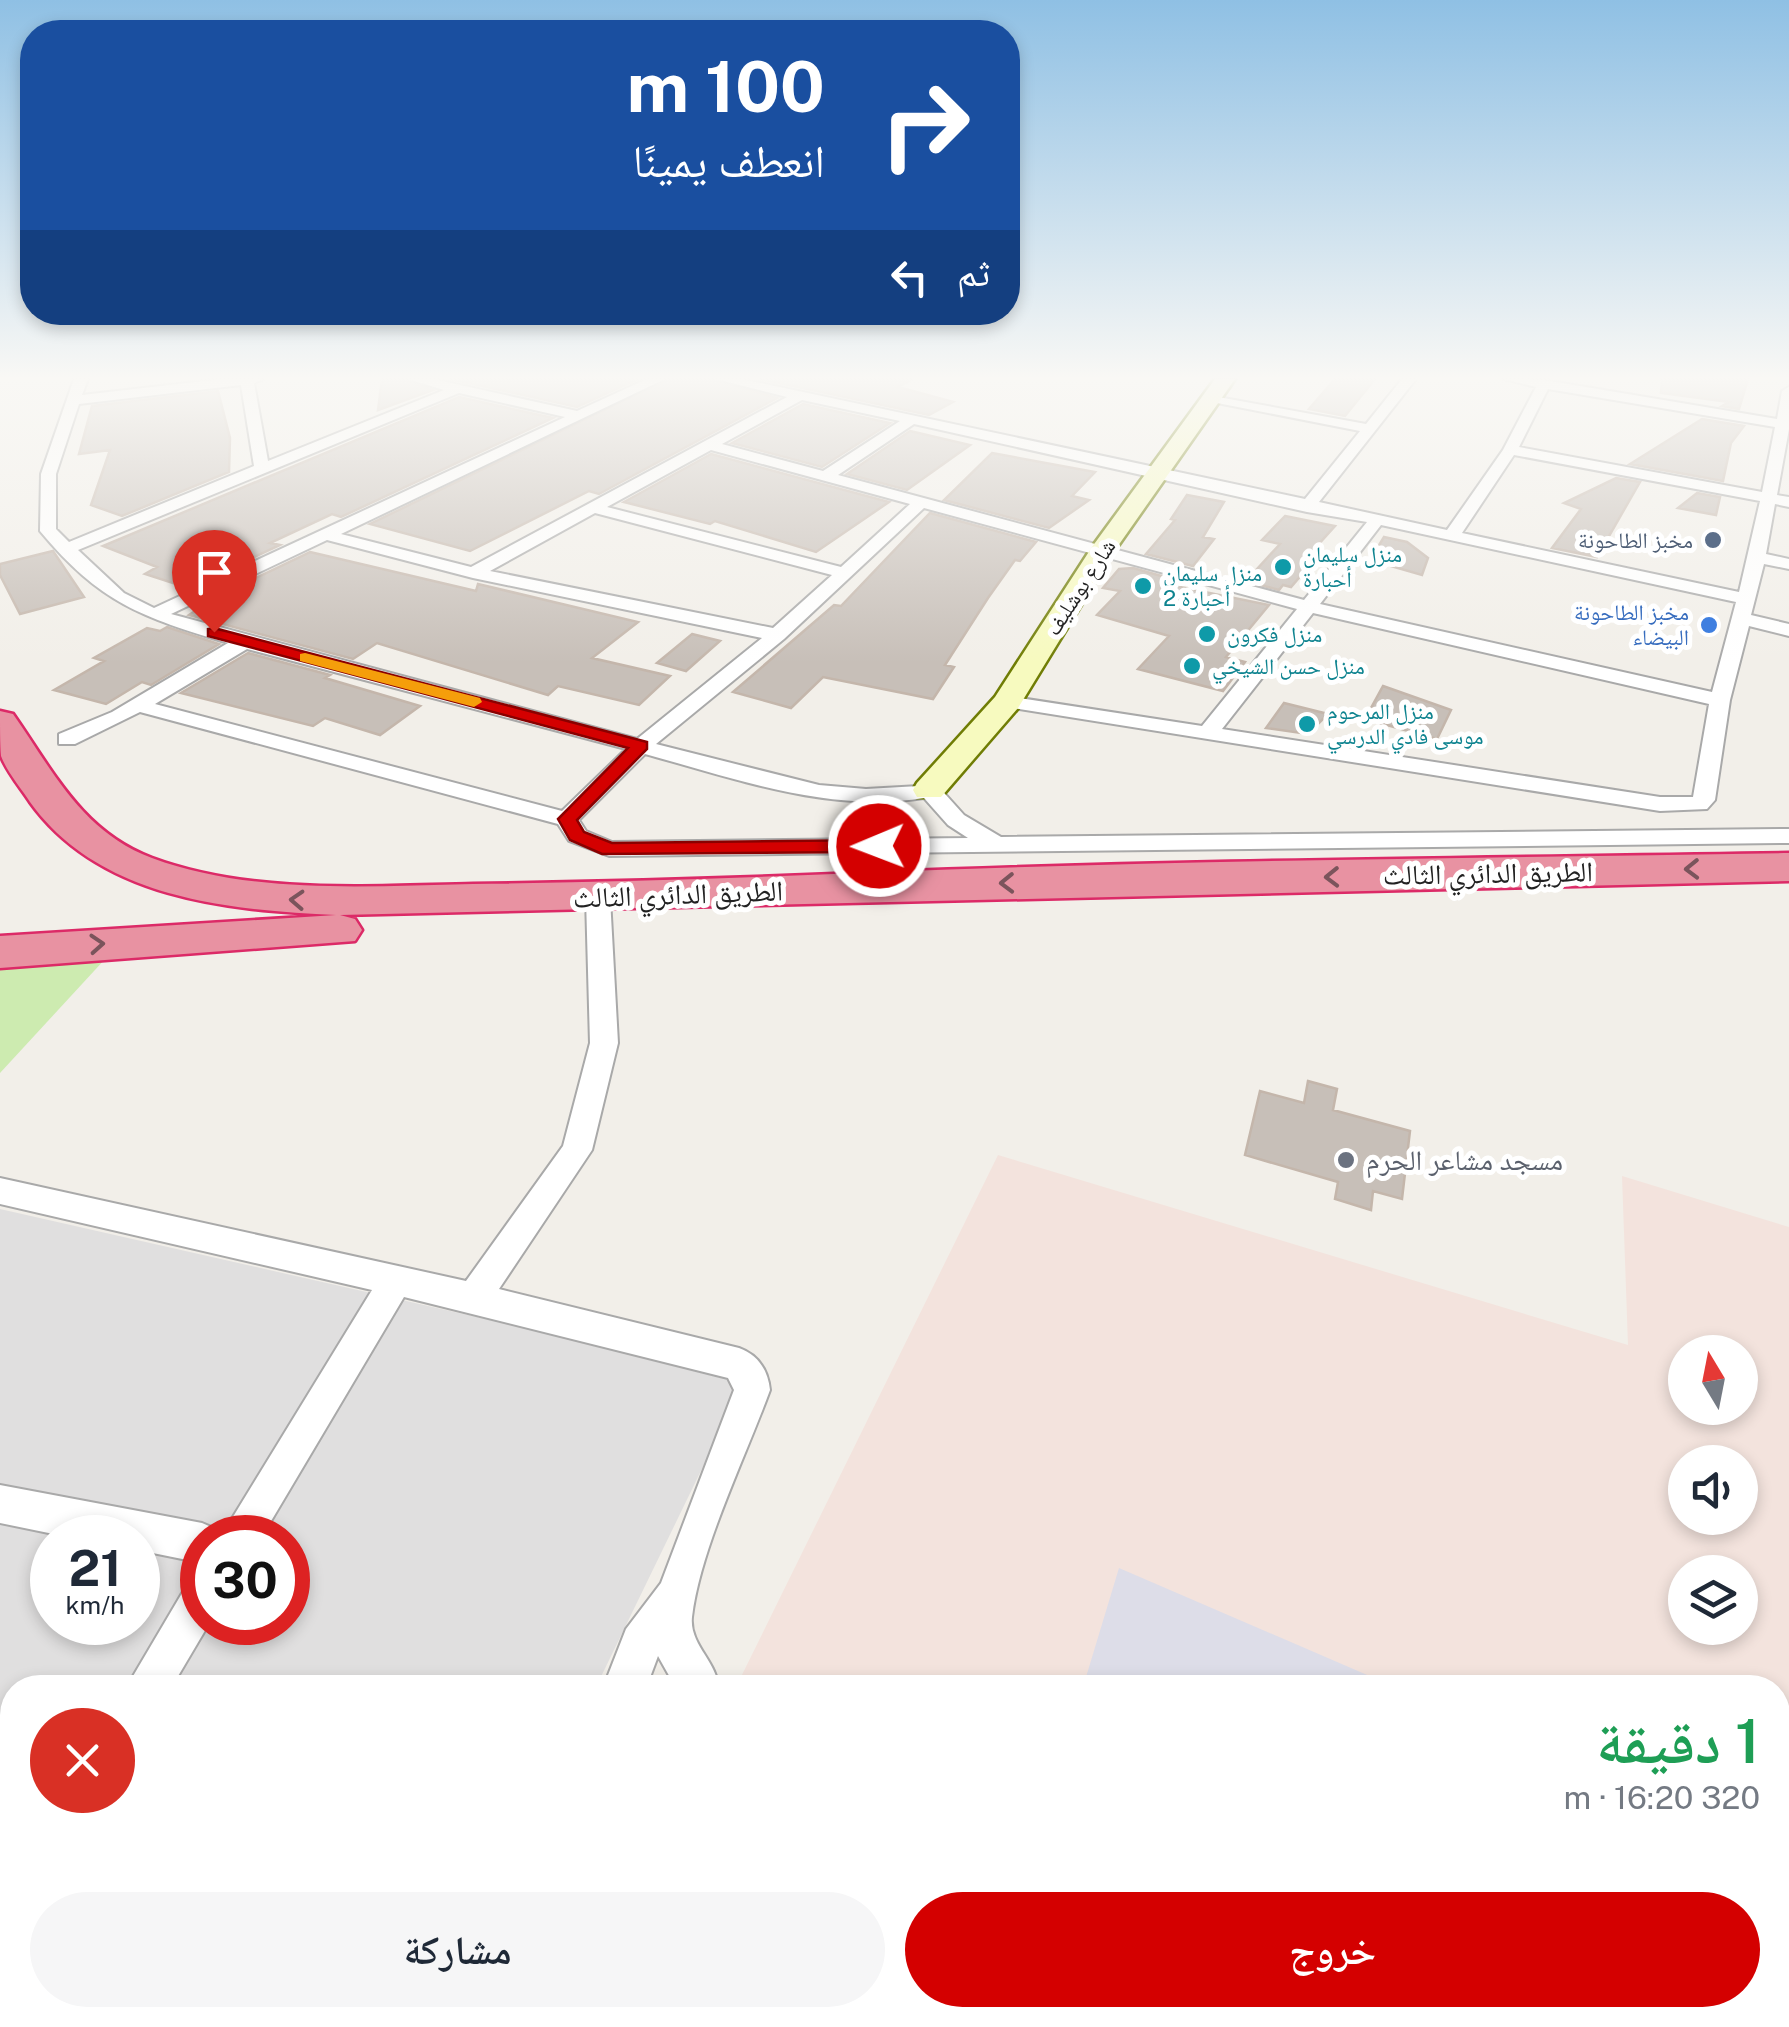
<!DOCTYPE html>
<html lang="ar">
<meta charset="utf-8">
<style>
:root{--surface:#fff;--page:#f6f6f7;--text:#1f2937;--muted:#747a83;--accent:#d40000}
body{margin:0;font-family:"Public Sans","Noto Naskh Arabic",sans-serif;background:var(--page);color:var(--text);direction:rtl;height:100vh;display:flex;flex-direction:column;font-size:38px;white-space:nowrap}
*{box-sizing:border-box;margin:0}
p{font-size:32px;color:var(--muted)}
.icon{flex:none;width:55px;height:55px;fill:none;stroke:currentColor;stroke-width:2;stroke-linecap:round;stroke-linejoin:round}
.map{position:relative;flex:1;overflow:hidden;direction:ltr}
.side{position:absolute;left:0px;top:1675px;width:1790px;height:352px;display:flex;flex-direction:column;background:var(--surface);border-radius:40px 40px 0 0;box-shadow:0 5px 15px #0003;direction:rtl}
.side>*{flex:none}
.top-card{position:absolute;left:20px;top:20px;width:1000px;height:305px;border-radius:40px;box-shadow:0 5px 15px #0003;direction:rtl;background:#1a4fa0;color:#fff;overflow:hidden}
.needle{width:65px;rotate:350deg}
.controls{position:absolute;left:1668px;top:1335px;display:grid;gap:20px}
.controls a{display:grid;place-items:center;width:90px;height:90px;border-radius:50%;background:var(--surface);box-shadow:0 5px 15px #0003;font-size:50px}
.speed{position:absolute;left:30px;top:1515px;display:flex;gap:20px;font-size:50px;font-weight:700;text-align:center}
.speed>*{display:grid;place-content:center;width:130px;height:130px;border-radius:50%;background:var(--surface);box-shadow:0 5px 15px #0003;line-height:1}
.speed small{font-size:25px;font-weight:400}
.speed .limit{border:15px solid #d22;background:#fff;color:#111}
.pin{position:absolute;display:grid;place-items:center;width:85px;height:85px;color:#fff;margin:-102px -42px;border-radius:50% 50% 50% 0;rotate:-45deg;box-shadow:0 0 10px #0007}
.pin .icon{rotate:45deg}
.me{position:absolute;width:110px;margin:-55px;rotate:269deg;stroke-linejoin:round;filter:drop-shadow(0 0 8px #0008)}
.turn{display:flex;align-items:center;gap:35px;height:210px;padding:0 30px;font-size:45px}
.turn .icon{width:130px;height:130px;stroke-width:2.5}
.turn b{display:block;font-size:70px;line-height:85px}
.then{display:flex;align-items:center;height:95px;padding:0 30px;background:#0003;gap:20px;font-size:38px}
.round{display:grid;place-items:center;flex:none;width:105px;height:105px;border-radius:52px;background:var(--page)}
.summary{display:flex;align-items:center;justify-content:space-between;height:170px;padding:0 30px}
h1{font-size:60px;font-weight:600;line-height:75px;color:#1e9e55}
.button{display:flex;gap:20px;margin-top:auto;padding:20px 30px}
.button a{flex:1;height:115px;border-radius:60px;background:var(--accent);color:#fff;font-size:40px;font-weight:600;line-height:115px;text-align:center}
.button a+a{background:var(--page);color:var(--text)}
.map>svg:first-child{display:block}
.residential{fill:#e0dfdf;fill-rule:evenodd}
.military{fill:#f3e3dd;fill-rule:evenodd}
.grass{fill:#cdebb0}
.plaza{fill:#dddde8}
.building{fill:#c7bfb8;stroke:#c4b6ab;stroke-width:2.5}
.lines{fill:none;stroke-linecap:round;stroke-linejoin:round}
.street-casing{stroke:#a9a9a9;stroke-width:4}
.secondary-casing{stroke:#707d05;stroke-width:5}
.highway-casing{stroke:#dc2a67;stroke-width:5}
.street{fill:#fff;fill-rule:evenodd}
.secondary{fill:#f7fabf;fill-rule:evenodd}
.highway{fill:#e892a2;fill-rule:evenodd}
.oneway{stroke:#7b545c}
.route{fill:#d40000;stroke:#8a0000;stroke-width:2.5}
.slow{fill:#f59e0b}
.service-dot{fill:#5c6f8a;stroke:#fff;stroke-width:4}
.culture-dot{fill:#0f9aa8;stroke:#fff;stroke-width:4}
.shop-dot{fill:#3f7fe0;stroke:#fff;stroke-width:4}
.worship-dot{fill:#6b7280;stroke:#fff;stroke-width:4}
.labels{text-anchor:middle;stroke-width:10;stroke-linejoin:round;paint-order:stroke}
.far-service-label{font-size:22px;fill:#4e5e75;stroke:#fff;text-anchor:end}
.far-culture-label{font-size:22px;fill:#0d838f;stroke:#fff;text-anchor:start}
.far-street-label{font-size:22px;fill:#222;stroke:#fff}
.far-shop-label{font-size:22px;fill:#366cbe;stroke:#fff;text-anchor:end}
.street-label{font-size:28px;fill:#222;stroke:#fff}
.worship-label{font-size:28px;fill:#5b616d;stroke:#fff;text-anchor:start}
</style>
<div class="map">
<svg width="1789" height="2027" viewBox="0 0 1789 2027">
<rect width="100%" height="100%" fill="#f2efe9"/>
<path class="residential" d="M0,1209L746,1378L596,1687L12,1688V2015H436L431,2027H0ZM52,1538H138V1622H52ZM202,1538H288V1622H202Z"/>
<path class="military" d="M998,1155L1628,1345L1622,1176L1789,1227V2027H569L575,2015H1778V1688L736,1687ZM1685,1352H1740V1408H1685ZM1685,1462H1740V1518H1685ZM1685,1572H1740V1628H1685Z"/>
<path class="grass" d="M106,958L0,1073V967Z"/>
<path class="plaza" d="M1119,1568L1395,1687H1083Z
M985,2015H1693L1694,2027H981Z"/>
<path class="building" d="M382,379H404L433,390L378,410Z
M450,379H638L577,407Z
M668,379H712L777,398L599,494L589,491L470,551L370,524Z
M760,379H913L898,387L953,402L929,415Z
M1335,379H1375L1345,416L1309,409Z
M1662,379H1748L1739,409L1722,406L1729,402L1661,393Z
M218,391L230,438L229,472L122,516L91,505L110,450L79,454L92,406Z
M459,397L553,418L341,517L332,514L270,543L280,545L188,588L145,574L157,567L103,546Z
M803,404L890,423L822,467L732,443Z
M1702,419L1744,426L1731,443L1723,481L1630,464Z
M910,431L970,445L907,490L847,474Z
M992,453L1095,472L1072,496L1089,500L1049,528L944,500Z
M711,454L889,502L816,552L715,521L710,524L624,502Z
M1616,478L1640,482L1597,557L1552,548L1581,509L1564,503Z
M1697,493L1720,497L1716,515L1678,508Z
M1187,495L1224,502L1203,537L1214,539L1193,566L1146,554L1175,520L1171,519Z
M930,513L1036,542L1020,561L1015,560L988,598L945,665L954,667L933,699L823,677L791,708L733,692L834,605L841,606Z
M1285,516L1335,526L1308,556L1316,558L1291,587L1283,585L1279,590L1246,581L1280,544L1262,540Z
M1384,537L1407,542L1428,558L1422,575L1370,560Z
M53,551L84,597L20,614L0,575V564Z
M310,552L476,591L478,584L638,622L592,658L670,676L639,705L558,686L548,695L377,643L353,659L189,615L216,597Z
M1133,568L1183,582L1180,587L1269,605L1226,657L1245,662L1223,691L1138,669L1169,636L1097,615L1120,591L1103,588L1119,569Z
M167,627L219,644L151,685L142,682L106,704L54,690L104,661L94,658L147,628L160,631Z
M692,634L720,641L686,671L657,663Z
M248,653L330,675L325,678L420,706L380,735L325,718L313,726L181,693Z
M1383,686L1451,710L1437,739L1365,719Z
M1284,703L1328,714L1308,734L1266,728Z
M1308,1081L1337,1089L1333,1110L1410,1131L1402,1199L1373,1191L1371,1210L1335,1199L1338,1182L1245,1155L1260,1091L1304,1103Z"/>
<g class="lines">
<g class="street-casing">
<path id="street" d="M74,379H88L82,395L222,379H264L254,383L268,461L444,390L408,379H433L577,411L647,379H665L341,534L471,567L787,397L716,379H742L1305,499L1360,431L1212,402L1207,395L1366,424L1402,379H1416L1319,502L1447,530L1503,450L1536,387L1504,379L1544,380L1777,419L1782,391L1789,387V429L1777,495L1789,497V507L1775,504L1766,554L1789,559V569L1764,564L1751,615L1789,624V636L1749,626L1730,700L1715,800L1707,809L1660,811L1000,706L997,702L1007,696L1202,726L1297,609L924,508L784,639L656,744L819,785L866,789L937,785L964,815L1001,837L1789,829V843L609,856L569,841L558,824L140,712L75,744H59V734L112,712L228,643C141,617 100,603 40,531L41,474ZM241,385L254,466L69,542L56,529V474L79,404ZM1548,389L1775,427L1762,492L1519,447ZM459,393L565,417L154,608L124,593L78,550ZM802,400L900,421L823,471L722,444ZM914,424L1307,512L1367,522L1304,600L838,475ZM711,450L910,504L841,567L607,507ZM1514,455L1760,501L1739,592L1462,533ZM595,513L832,575L773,628L490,571ZM1381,525L1736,602L1712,692L1320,604ZM327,540L473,578L762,638L637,739L171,614ZM1313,613L1709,704L1693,797H1660L1222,729ZM247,649L626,749L562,811L155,704ZM645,754C737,779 828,813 924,798L948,825L968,838L612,842L586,831L579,820Z
M598,890L610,898L618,1043L592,1150L499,1289L739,1348C758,1355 768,1370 770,1390C746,1456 700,1549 692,1617C689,1645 718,1662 718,1688H676L658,1656L646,1688H603L626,1629L661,1583L734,1390L728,1378L404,1297L261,1538H220L372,1290L0,1204V1178L466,1281L563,1146L590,1043L586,898Z
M0,1485L202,1523L216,1529L219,1538H202V1563L138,1550V1538H73L0,1523Z
M202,1577V1622H210L171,1688H126L188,1583Z
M12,1875V1938L0,1943V1880Z
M466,2015H516L511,2027H461Z"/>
</g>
<g class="secondary-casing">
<path id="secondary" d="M1215,379H1235L1113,553L1018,708L941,797H917L913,790L917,783L995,697L1092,547Z"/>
</g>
<g class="highway-casing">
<path id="highway" d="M0,711L13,714C53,771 82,832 152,858C252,895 368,886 473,884C609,882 745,878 881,872C1183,860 1486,858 1789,853V881L340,915L355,919L362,930L355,941L0,968V936L336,915C226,910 99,898 30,802C21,788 7,772 1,756C0,744 0,724 0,711Z"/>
</g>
<use href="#street" class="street"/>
<use href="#secondary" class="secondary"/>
<use href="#highway" class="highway"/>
</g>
<defs><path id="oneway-chevron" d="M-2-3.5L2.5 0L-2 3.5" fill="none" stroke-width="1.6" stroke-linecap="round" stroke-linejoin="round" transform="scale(2.5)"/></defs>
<g class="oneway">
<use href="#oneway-chevron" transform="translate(1692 869) rotate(179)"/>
<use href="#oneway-chevron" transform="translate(1332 877) rotate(179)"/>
<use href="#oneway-chevron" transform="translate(1007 883) rotate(179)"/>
<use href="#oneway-chevron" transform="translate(297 900) rotate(-177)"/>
<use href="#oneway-chevron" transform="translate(97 944) rotate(-4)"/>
</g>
<linearGradient id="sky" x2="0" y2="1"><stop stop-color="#8fc0e4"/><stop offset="0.57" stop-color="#f9f8f5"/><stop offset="1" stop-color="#f9f8f5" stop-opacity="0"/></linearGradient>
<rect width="1789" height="663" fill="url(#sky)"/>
<path class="route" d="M214,628L647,742V749L577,820L584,832L612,843L879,840L889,846L879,852L602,854L570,840L558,819L628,748L208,636V629Z"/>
<path class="slow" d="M305,653L480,698L482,702L474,707L300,661V654Z"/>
<circle class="service-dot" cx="1713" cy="540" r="10"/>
<g class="culture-dot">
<circle cx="1283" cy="567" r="10"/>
<circle cx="1143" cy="586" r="10"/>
<circle cx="1207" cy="634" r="10"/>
<circle cx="1192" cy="666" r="10"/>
<circle cx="1307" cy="724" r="10"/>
</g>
<circle class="shop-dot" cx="1709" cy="625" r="10"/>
<circle class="worship-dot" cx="1346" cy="1160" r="10"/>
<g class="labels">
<g class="far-service-label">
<text x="1693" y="548">مخبز الطاحونة</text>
</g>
<g class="far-culture-label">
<text x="1303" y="562">منزل سليمان<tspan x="1303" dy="25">أحبارة</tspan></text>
<text x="1163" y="581">منزل سليمان<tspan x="1163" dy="25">أحبارة 2</tspan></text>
<text x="1227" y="642">منزل فكرون</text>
<text x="1212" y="674">منزل حسن الشيخي</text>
<text x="1327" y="719">منزل المرحوم<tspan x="1327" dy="25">موسى فادي الدرسي</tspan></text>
</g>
<g class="far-street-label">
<text transform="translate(1080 587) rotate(-57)" y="8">شارع بوشليف</text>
</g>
<g class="far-shop-label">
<text x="1689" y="620">مخبز الطاحونة<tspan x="1689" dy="25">البيضاء</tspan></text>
</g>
<g class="street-label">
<text transform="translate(1488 873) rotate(-1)" y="10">الطريق الدائري الثالث</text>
<text transform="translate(678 894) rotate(-2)" y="10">الطريق الدائري الثالث</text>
</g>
<g class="worship-label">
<text x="1366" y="1170">مسجد مشاعر الحرم</text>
</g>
</g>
</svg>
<div class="controls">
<a><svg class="needle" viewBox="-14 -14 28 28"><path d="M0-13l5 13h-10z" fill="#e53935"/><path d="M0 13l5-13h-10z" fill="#747a83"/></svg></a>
<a><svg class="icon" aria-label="sound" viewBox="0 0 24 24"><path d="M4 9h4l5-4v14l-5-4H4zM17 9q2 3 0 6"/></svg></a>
<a><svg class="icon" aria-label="layers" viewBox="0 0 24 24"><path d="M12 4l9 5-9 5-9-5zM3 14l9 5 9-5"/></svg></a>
</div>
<div class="speed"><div>21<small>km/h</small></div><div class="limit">30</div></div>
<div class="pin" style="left:214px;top:632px;background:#d93025"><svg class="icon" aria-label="arrive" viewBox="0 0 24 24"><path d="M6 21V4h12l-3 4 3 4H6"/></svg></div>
<svg class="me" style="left:879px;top:846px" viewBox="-20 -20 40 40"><circle r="17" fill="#d40000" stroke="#fff" stroke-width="3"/><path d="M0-11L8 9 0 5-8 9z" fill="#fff"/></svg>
<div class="top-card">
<div class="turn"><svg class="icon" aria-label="right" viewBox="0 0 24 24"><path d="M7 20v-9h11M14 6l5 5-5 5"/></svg><div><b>100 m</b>انعطف يمينًا</div></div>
<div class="then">ثم<svg class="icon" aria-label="left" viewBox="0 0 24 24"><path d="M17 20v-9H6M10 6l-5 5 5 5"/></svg></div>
</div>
<section class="side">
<div class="summary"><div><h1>1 دقيقة</h1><p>320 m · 16:20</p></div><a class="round" style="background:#d93025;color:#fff"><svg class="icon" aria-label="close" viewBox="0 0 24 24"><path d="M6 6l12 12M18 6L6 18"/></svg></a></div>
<div class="button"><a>خروج</a><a>مشاركة</a></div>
</section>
</div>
